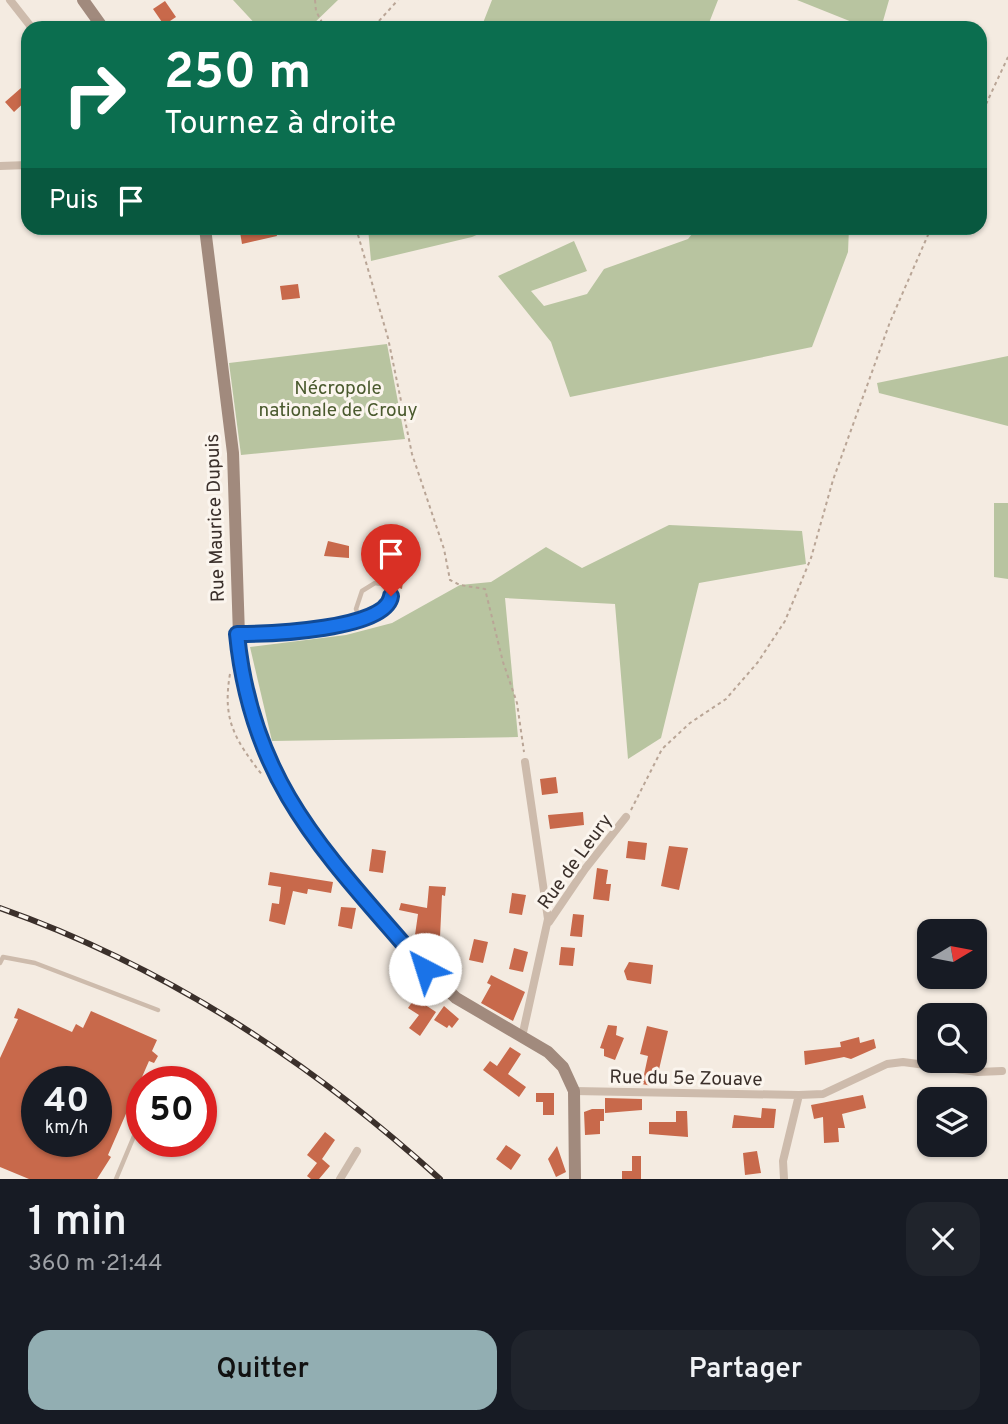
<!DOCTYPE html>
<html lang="fr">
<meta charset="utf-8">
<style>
:root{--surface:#171b24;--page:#20242c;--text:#f1f3f6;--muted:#9ea1a6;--accent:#92aeb2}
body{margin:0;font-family:Overpass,sans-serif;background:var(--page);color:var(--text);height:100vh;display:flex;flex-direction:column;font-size:26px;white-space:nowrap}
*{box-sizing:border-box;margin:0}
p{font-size:23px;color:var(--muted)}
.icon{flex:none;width:38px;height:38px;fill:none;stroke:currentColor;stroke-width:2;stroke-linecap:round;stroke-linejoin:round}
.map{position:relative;height:1179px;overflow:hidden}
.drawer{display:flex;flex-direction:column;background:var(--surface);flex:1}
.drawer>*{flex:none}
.banner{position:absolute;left:21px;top:21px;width:966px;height:214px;border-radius:21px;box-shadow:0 2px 5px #0004;background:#0b6e4f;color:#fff;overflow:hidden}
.needle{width:46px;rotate:80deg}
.buttons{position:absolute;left:917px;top:919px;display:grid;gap:14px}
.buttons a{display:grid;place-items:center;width:70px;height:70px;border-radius:14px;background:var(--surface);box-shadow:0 2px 5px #0004;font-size:35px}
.speed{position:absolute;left:21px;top:1066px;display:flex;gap:14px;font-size:35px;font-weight:700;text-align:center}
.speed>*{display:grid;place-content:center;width:91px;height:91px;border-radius:50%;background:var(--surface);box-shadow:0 2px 5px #0004;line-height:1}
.speed small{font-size:18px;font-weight:400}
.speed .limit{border:10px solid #d22;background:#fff;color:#111}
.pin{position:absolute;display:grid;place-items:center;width:60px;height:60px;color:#fff;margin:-72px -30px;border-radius:50% 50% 50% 0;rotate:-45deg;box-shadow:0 0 7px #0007}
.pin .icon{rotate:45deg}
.me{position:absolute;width:77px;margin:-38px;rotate:320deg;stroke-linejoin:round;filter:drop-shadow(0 0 5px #0008)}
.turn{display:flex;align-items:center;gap:24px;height:147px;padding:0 28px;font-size:32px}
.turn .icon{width:91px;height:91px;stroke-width:2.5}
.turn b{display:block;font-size:49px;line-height:60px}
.then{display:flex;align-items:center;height:66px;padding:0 28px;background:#0003;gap:14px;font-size:26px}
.round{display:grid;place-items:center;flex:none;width:74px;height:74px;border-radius:21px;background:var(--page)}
.headline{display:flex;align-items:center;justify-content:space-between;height:119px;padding:0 28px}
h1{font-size:42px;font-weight:600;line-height:52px}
.cta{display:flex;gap:14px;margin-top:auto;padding:14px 28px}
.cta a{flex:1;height:80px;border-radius:21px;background:var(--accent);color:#111;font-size:28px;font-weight:600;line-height:80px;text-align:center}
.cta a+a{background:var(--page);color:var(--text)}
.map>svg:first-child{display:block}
.green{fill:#b8c4a0}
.building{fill:#c8694b;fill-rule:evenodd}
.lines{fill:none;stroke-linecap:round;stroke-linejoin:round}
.path{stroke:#b9a596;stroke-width:2;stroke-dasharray:3.5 3.5;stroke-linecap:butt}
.service{stroke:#cdbbac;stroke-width:4.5}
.minor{stroke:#cdbbac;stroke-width:8}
.secondary{stroke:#a18a7d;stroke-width:12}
.rail-casing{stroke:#3b302b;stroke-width:6}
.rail{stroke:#fbf5ee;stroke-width:3.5;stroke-dasharray:10;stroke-linecap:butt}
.route-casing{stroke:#114b97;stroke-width:18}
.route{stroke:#1a73e8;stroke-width:12}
.labels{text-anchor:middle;stroke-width:6;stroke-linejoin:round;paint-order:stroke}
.park-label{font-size:19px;fill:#4a5a2e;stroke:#fbf5ee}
.street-label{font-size:19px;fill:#3b302b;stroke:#fbf5ee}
</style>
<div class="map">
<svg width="1008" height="1179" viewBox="0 0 1008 1179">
<rect width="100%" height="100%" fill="#f4ebe1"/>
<path class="green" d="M233,0H338L309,28H259Z
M492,0H718L707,28H481Z
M797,0H889L881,28H867Z
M368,228H492L472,237L371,261Z
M697,228H849L848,252L812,347L570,397L551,342L498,276L574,241L587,271L531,291L544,306L587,294L604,269L688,239Z
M387,344L405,439L241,455L229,363Z
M1008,356V426L879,393L877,383Z
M994,503H1008V579L994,577Z
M669,525L802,531L806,564L699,583L661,738L628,759L615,604L505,598L518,737L272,741L250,647L346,635L392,623L460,585L491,582L546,547L582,568Z"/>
<path class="building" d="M165,1L176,17L164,25L153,9Z
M21,88L28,99L14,112L5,102Z
M246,228H275L277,236L242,244L240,232L246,231Z
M298,284L300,298L282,300L280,286Z
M328,541L349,546V558L324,556Z
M389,547L396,550L405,567L402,589L388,584L391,570L384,553Z
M556,777L558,793L542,795L540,779Z
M583,812L584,825L550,829L548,815Z
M628,841L647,843L645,860L626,858Z
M669,846L688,848L679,890L661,886Z
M372,849L386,851L383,873L369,871Z
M597,868L608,870L606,884H611L609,901L593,899Z
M270,872L333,882L331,893L308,889L307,894L293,891L285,925L269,921L272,903L279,904L281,887L268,885Z
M429,886L446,887L445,896L442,895L440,937L415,935L418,914L399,910L401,903L427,908Z
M512,893L526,895L522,915L509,913Z
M341,907L356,908L352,929L338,926Z
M573,914L584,915L582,937L570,936Z
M474,939L488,942L483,963L469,960Z
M561,947L575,948L573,966L559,965Z
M514,948L528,952L523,972L509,969Z
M629,962L653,965L651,984L627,980L624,971Z
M491,975L525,992L513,1021L481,1003L491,985L487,983Z
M415,998L436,1012L420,1036L409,1028L419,1015L408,1008Z
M444,1006L459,1019L452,1028L449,1025L447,1028L434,1020Z
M18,1008L72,1032L76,1024L83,1028L91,1011L157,1040L152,1051L158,1056L154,1063L149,1061L108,1155L111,1157L97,1179H29L0,1167V1058L18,1019L14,1018ZM37,1082H96V1141H37Z
M608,1025L617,1026L616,1035L624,1038L615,1060L604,1056V1049L600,1048Z
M647,1026L668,1031L657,1078H653L652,1086L642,1084L648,1056L640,1054Z
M859,1037L860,1043L874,1039L876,1048L851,1059L844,1057L805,1065L804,1051L841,1047L840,1042Z
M510,1047L521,1054L508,1074L526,1087L519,1097L483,1070L490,1061L497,1066Z
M536,1093H554V1115H543V1102H536Z
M863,1095L866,1108L842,1114L845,1128H838L839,1142L824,1143L823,1117L814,1119L811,1105Z
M605,1098L642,1099V1110L605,1113Z
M762,1108L776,1109L774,1128H732L734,1115L761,1118Z
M592,1109H604V1121H600V1134L585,1135L584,1112Z
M676,1111H687L688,1137L649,1134V1122H676Z
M325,1132L335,1140L322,1159L330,1166L319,1179H311L307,1176L317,1163L307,1155Z
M506,1145L521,1155L511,1170L496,1159Z
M557,1146L566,1172L556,1177L548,1159Z
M757,1151L761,1173L745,1175L743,1153Z
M632,1156H641V1179H622V1171H632Z"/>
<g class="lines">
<path class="path" d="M315,0L316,11L325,28
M333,28H357
M367,28L378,22L398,0
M980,117L1008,57
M356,228L388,338L412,454L444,549L450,580L460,585L485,589L503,662L517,703L524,752
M230,674C222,720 235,740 263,776
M631,810L662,749L690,723L726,699L758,662L785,621L811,558L833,480L890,322L931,228"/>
<path class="service" d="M375,583L382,584L391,595L390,604L367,619L359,617L356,609L362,591Z
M241,634C275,634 329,633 359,617
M0,963L3,957L35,963L158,1010
M116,1179L142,1117"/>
<path class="minor" d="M10,0L32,28
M0,166L28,165
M549,922L585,869L626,817
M522,1037L548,919L525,762
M574,1091L799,1095L823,1094L887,1064L903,1062L978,1072L1002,1071
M340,1179L357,1151
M784,1179L783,1161L799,1095"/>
<path class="secondary" d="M83,0L103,28
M205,228L233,453L240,666L260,741L289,802L312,835L425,969L456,998L548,1052L563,1067L574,1091L575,1179"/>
<g class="rail-casing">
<path id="rail" d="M0,908C165,966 311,1062 440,1179"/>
</g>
<use href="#rail" class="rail"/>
</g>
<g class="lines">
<g class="route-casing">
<path id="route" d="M391,596C387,630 268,634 237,634C252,788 330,857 425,969"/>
</g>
<use href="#route" class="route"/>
</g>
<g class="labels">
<g class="park-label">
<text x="338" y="394">Nécropole<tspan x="338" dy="22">nationale de Crouy</tspan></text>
</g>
<g class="street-label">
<text transform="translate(214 518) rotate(-92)" y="7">Rue Maurice Dupuis</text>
<text transform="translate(574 861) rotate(-54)" y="7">Rue de Leury</text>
<text transform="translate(686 1077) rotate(1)" y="7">Rue du 5e Zouave</text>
</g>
</g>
</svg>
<div class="buttons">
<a><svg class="needle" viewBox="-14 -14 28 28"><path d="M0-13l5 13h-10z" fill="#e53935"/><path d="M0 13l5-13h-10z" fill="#9ea1a6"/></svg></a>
<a><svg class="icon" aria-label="search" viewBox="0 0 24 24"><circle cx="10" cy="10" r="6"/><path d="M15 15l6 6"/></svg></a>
<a><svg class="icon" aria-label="layers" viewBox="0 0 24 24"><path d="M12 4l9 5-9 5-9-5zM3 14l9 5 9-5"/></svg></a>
</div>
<div class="speed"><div>40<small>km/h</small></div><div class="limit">50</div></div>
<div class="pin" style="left:391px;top:596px;background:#d93025"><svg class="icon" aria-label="arrive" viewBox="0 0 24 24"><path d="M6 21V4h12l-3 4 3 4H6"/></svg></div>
<svg class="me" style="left:425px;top:969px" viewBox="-20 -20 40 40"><circle r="19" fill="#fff"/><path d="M0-13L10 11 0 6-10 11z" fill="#1a73e8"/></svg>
<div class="banner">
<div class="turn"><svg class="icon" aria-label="right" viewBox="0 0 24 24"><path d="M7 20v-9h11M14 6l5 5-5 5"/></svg><div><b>250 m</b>Tournez à droite</div></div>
<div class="then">Puis<svg class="icon" aria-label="arrive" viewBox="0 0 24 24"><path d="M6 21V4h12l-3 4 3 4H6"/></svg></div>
</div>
</div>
<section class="drawer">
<div class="headline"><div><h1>1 min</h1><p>360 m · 21:44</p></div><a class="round"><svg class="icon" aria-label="close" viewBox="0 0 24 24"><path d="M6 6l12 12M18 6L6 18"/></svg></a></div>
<div class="cta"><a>Quitter</a><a>Partager</a></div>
</section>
